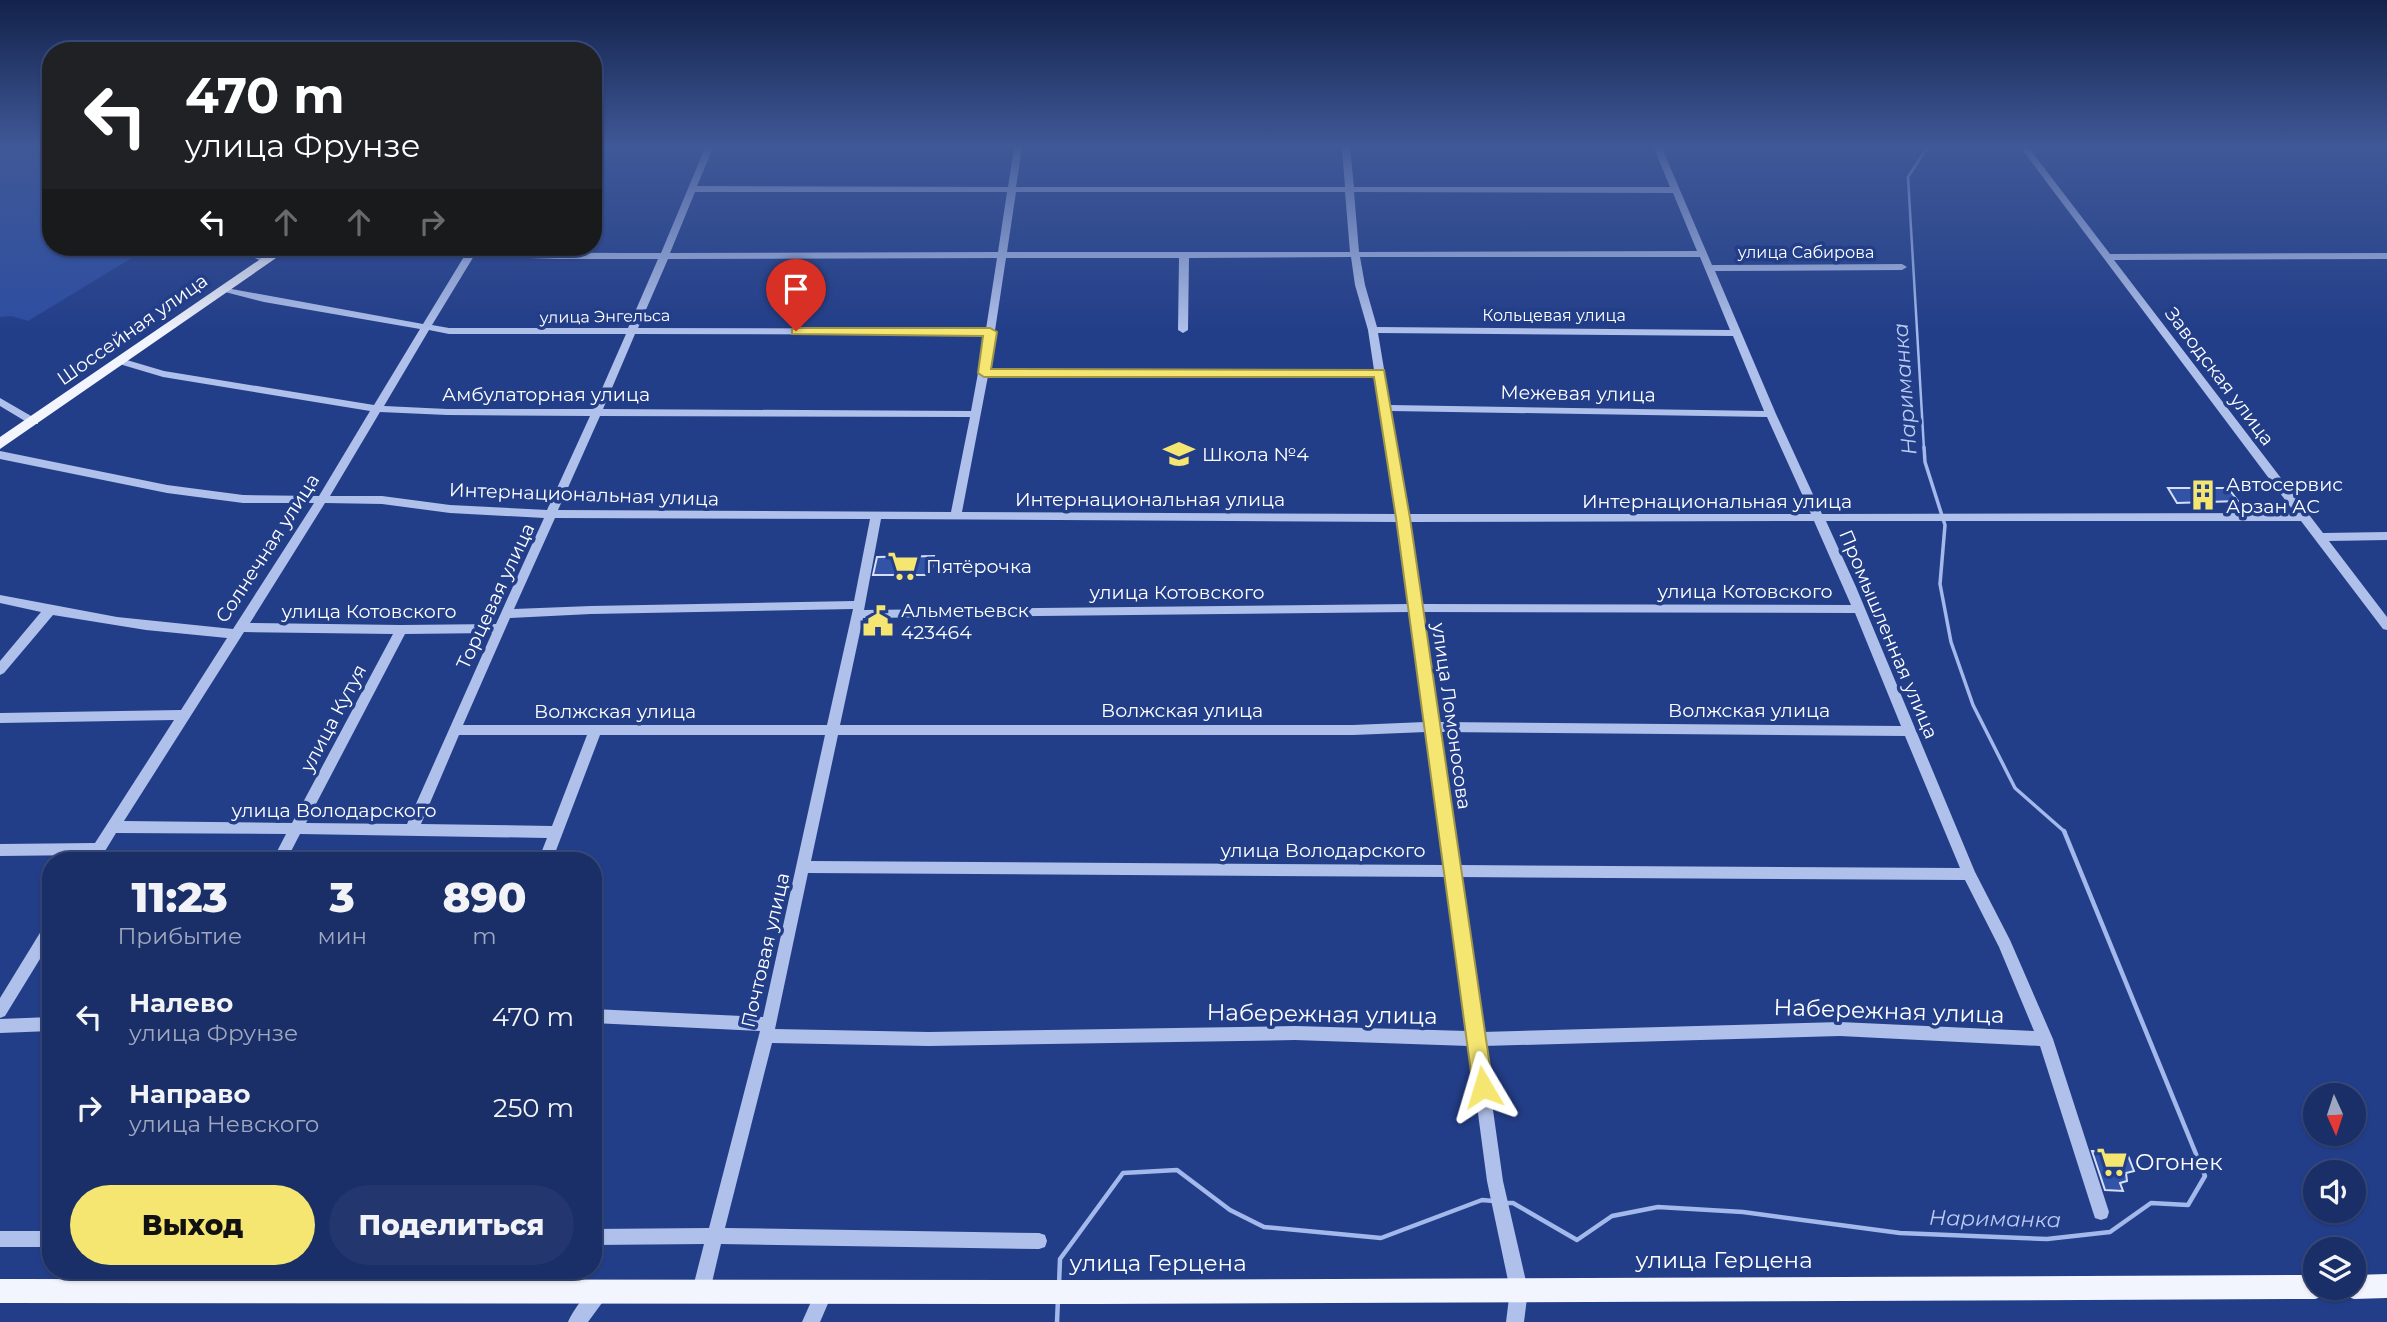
<!DOCTYPE html>
<html lang="ru">
<meta charset="utf-8">
<style>
:root{--surface:#1a2e67;--page:#23366d;--text:#f1f3f6;--muted:#9fa8c0;--line:#384a7b;--accent:#f5e672}
body{margin:0;font-family:Montserrat,sans-serif;background:var(--page);color:var(--text);height:100vh;display:flex;flex-direction:column;font-size:26px;white-space:nowrap}
*{box-sizing:border-box;margin:0}
p{font-size:23px;color:var(--muted)}
.icon{flex:none;width:38px;height:38px;fill:none;stroke:currentColor;stroke-width:2;stroke-linecap:round;stroke-linejoin:round}
.map{position:relative;flex:1;overflow:hidden}
.drawer{position:absolute;left:42px;top:852px;width:560px;height:427px;display:flex;flex-direction:column;background:var(--surface);border-radius:28px;box-shadow:0 2px 5px #0004,0 0 0 2px var(--line)}
.drawer>*{flex:none}
.guide{position:absolute;left:42px;top:42px;width:560px;height:214px;border-radius:28px;box-shadow:0 2px 5px #0004,0 0 0 2px var(--line);background:#202124;color:#fff;overflow:hidden}
.needle{width:46px;rotate:177deg}
.controls{position:absolute;left:2303px;top:1083px;display:grid;gap:14px}
.controls a{display:grid;place-items:center;width:63px;height:63px;border-radius:50%;background:var(--surface);box-shadow:0 2px 5px #0004,0 0 0 2px var(--line);font-size:35px}
.pin{position:absolute;display:grid;place-items:center;width:60px;height:60px;color:#fff;margin:-72px -30px;border-radius:50% 50% 50% 0;rotate:-45deg;box-shadow:0 0 7px #0007}
.pin .icon{rotate:45deg}
.me{position:absolute;width:77px;margin:-38px;rotate:353deg;stroke-linejoin:round;filter:drop-shadow(0 0 5px #0008)}
.turn{display:flex;align-items:center;gap:24px;height:147px;padding:0 28px;font-size:32px}
.turn .icon{width:91px;height:91px;stroke-width:2.5}
.turn b{display:block;font-size:49px;line-height:60px}
.lanes{display:flex;align-items:center;height:66px;padding:0 28px;background:#0003;justify-content:center;gap:35px;direction:ltr}
.lanes .off{opacity:.35}
.eta{display:flex;justify-content:space-evenly;align-items:center;height:119px;text-align:center}
.eta b{font-size:42px;font-weight:800;line-height:49px}
.primary-button{display:flex;gap:14px;margin-top:auto;padding:14px 28px}
.primary-button a{flex:1;height:80px;border-radius:42px;background:var(--accent);color:#111;font-size:28px;font-weight:800;line-height:80px;text-align:center}
.primary-button a+a{background:var(--page);color:var(--text)}
ul{padding:0;list-style:none}
li{display:flex;align-items:center;gap:21px;height:91px;padding:0 28px}
li div{flex:1}
li b{display:block;font-size:26px}
li em{font-style:normal}
.map>svg:first-child{display:block}
.green{fill:#2d4da1}
.lines{fill:none;stroke-linecap:round;stroke-linejoin:round}
.stream-far2{stroke:#a3b8eb;stroke-width:2.5}
.stream-far1{stroke:#a3b8eb;stroke-width:3.5}
.stream{stroke:#a3b8eb;stroke-width:4.5}
.building{fill:#3353a6;stroke:#d4def7;stroke-width:2}
.minor{fill:#afc0ea;fill-rule:evenodd}
.major{fill:#f3f5fe;fill-rule:evenodd}
.route{fill:#f5e672;stroke:#9f964a;stroke-width:2}
.labels{text-anchor:middle;stroke-width:7;stroke-linejoin:round;paint-order:stroke}
.far-street-label{font-size:16px;fill:#fff;stroke:#233e89}
.street-label{font-size:19px;fill:#fff;stroke:#233e89}
.poi-label{font-size:19px;fill:#fff;stroke:#233e89;text-anchor:start}
.water-label{font-size:21px;font-style:italic;fill:#bbcaf1;stroke:#233e89}
.near-street-label{font-size:23px;fill:#fff;stroke:#233e89}
.near-poi-label{font-size:23px;fill:#fff;stroke:#233e89;text-anchor:start}
</style>
<div class="map">
<svg width="2387" height="1322" viewBox="0 0 2387 1322">
<rect width="100%" height="100%" fill="#233e89"/>
<path class="green" d="M0,148H51V247H150L28,321L11,316L0,317Z"/>
<g class="lines">
<path class="stream-far2" d="M1924,449L1908,177L1927,148"/>
<path class="stream-far1" d="M1924,447L1925,462L1945,525L1940,584L1951,642L1973,705L2015,788L2065,832"/>
<path class="stream" d="M1505,1203H1513L1577,1240L1612,1216L1658,1207L1743,1212L1900,1233L2047,1239L2110,1232L2151,1203L2188,1205L2205,1176L2064,831
M1059,1285L1060,1259L1123,1173L1177,1170L1230,1210L1264,1227L1381,1238L1482,1200L1494,1201
M1057,1322L1058,1299"/>
</g>
<path class="building" d="M2168,488H2228L2238,501L2177,503Z
M934,556L931,575H873L877,557Z
M2092,1151L2127,1153L2134,1171L2126,1173L2127,1181L2120,1183L2123,1191L2105,1190Z"/>
<g class="lines">
<path class="minor" d="M705,148H713L697,186L1008,187L1014,148H1022L1016,187H1345L1342,148H1350L1354,187H1670L1654,148H1662L1712,265L1902,264L1907,267L1902,270L1715,271L1776,414L1822,514L2295,513L2021,148H2029L2110,254L2387,253V259L2114,260L2323,533L2387,532V540L2329,541L2387,617V630L2383,629L2301,521H1826L1856,587L1975,872L2010,940L2053,1039L2109,1212L2107,1218L2101,1220L2095,1218L2093,1212L2040,1046L1840,1036L1484,1046L1503,1181L1528,1290L1524,1322H1506L1510,1290L1487,1181L1469,1046L1295,1040L929,1046L772,1043L725,1228L1039,1233L1045,1235L1047,1241L1045,1247L1039,1249L721,1244L710,1291L707,1297L701,1300L695,1297L692,1291L704,1244L593,1245V1229L709,1228L760,1031L593,1023V1009L763,1017L825,735H600L552,861H538L547,838L300,834L286,861H272L286,834L116,833L99,861H84L87,855L0,856V844L95,843L174,720L0,723V713L181,710L227,638L146,630L53,615L4,673L0,675V661L41,612L0,603V595L117,617L233,629L314,503H243L167,493L0,459V451L167,485L243,495L319,496L370,411L163,377L116,363V359L120,358L164,371L374,405L420,329L264,302L221,291V287L423,324L465,255L435,249L434,247C455,247 477,250 498,251C552,253 607,253 661,253ZM695,192H1007L998,252L670,253ZM1016,192H1345L1350,252H1007ZM1354,192L1673,193L1697,251L1359,252ZM474,256L557,259H658L628,328H449L432,325ZM1351,257L1355,285L1368,330L1374,370H989L1006,258H1179L1178,330L1183,333L1188,330L1189,258ZM1360,257H1700L1730,330L1377,327L1365,285ZM997,258L986,329L638,328L668,259ZM429,330L449,334H626L593,409H447L384,406ZM1378,333L1733,336L1764,411L1390,405ZM635,334L985,335L971,411L603,409ZM988,376H1375L1397,514L962,512ZM1391,411L1767,417L1811,514H1408ZM380,412L447,415L590,416L547,510L450,505L382,496H330ZM600,416L970,417L951,512L558,510ZM325,503L382,504L450,513L544,518L496,624L401,625L250,623ZM555,518L870,519L854,601L591,606L514,609ZM881,519L1398,522L1409,604L864,610ZM1814,521L1851,605L1421,604L1409,522ZM853,609L827,725H463L510,618L591,614ZM1410,612L1425,722L1353,725H840L863,618ZM1422,612L1855,613L1901,726L1438,722ZM244,632L393,634L292,823L124,821ZM492,633L407,824L306,823L405,634ZM1426,732L1444,865L811,861L838,735H1353ZM1439,732L1905,736L1960,868L1458,865ZM459,735H587L552,826L421,824ZM808,873L1446,877L1467,1031L1295,1026L929,1032L775,1029ZM1460,877L1965,880L1999,947L2034,1031L1840,1022L1482,1032Z
M229,247H241L272,260L270,262H264Z
M0,398L38,420V424H30L0,406Z
M51,922V941L5,1016L0,1018V998L46,923Z
M51,1017V1031L0,1033V1019Z
M0,1231H51V1247H0Z
M383,1270H400L391,1298L385,1301L379,1298L376,1292Z
M601,1283L607,1286L610,1292L588,1322H568C574,1309 588,1289 601,1283Z
M824,1283L830,1286L833,1292L820,1322H802L818,1286Z"/>
<path class="major" d="M278,247H292L0,449V437Z
M2387,1274V1298L2354,1299L2345,1296L2342,1288H2354V1275Z
M2315,1275V1288H2327L2324,1296L2315,1299L1096,1304L0,1303V1279L1096,1280Z"/>
</g>
<linearGradient id="sky" x2="0" y2="1"><stop stop-color="#13224b"/><stop offset="0.44" stop-color="#3f5897"/><stop offset="1" stop-color="#3f5897" stop-opacity="0"/></linearGradient>
<rect width="2387" height="333" fill="url(#sky)"/>
<path class="route" d="M796,328H990L997,332L991,369L1384,370L1410,518L1493,1087L1490,1094L1483,1096L1476,1094L1473,1087L1396,518L1374,377H984L978,373L983,336L792,334V329Z"/>
<defs>
<g id="school-bare" transform="scale(2.415)"><path d="M0-5L7-2L0 1L-7-2ZM-4 1L0 2.5L4 1V4Q0 6-4 4Z" fill="#f5e672" stroke="#233e89" stroke-width="2.5" paint-order="stroke"/></g>
<g id="building-bare" transform="scale(2.415)"><path d="M-4-6H4V6H1V3H-1V6H-4ZM-2.5-4.3h1.7v1.8h-1.7ZM.8-4.3h1.7v1.8H.8ZM-2.5-1h1.7V.8h-1.7ZM.8-1h1.7V.8H.8Z" fill="#f5e672" stroke="#233e89" stroke-width="2.5" paint-order="stroke"/></g>
<g id="supermarket-bare" transform="scale(2.415)"><path d="M-6-5.5h2.5l.6 2H6L4.5 2H-2.5L-4.4-4H-6ZM-1.5 3.2a1.3 1.3 0 1 0 .1 0ZM3 3.2a1.3 1.3 0 1 0 .1 0Z" fill="#f5e672" stroke="#233e89" stroke-width="2.5" paint-order="stroke"/></g>
<g id="civic-bare" transform="scale(2.415)"><path d="M-.6-6.5H3V-4.5H.6V-3L4-1V1h2V6H-6V1h2V-1L-.6-3ZM-1.2 2.5V6h2.4V2.5Z" fill="#f5e672" stroke="#233e89" stroke-width="2.5" paint-order="stroke"/></g>
</defs>
<g fill-rule="evenodd">
<use href="#school-bare" x="1179" y="454"/>
<use href="#building-bare" x="2203" y="495"/>
<use href="#supermarket-bare" x="903" y="566"/>
<use href="#civic-bare" x="878" y="621"/>
<use href="#supermarket-bare" x="2112" y="1162"/>
</g>
<g class="labels">
<g class="far-street-label">
<text x="1806" y="258">улица Сабирова</text>
<text x="1554" y="321">Кольцевая улица</text>
<text transform="translate(605 316) rotate(-1)" y="6">улица Энгельса</text>
</g>
<g class="street-label">
<text transform="translate(132 329) rotate(-35)" y="7">Шоссейная улица</text>
<text transform="translate(2220 376) rotate(53)" y="7">Заводская улица</text>
<text transform="translate(1578 393) rotate(1)" y="7">Межевая улица</text>
<text x="546" y="401">Амбулаторная улица</text>
<text transform="translate(584 494) rotate(2)" y="7">Интернациональная улица</text>
<text x="1150" y="506">Интернациональная улица</text>
<text x="1717" y="508">Интернациональная улица</text>
<text transform="translate(267 548) rotate(-57)" y="7">Солнечная улица</text>
<text x="1745" y="598">улица Котовского</text>
<text x="1177" y="599">улица Котовского</text>
<text transform="translate(495 596) rotate(-65)" y="7">Торцевая улица</text>
<text x="369" y="618">улица Котовского</text>
<text transform="translate(1889 634) rotate(67)" y="7">Промышленная улица</text>
<text x="1182" y="717">Волжская улица</text>
<text x="1749" y="717">Волжская улица</text>
<text x="615" y="718">Волжская улица</text>
<text transform="translate(1452 716) rotate(82)" y="7">улица Ломоносова</text>
<text transform="translate(333 718) rotate(-62)" y="7">улица Кутуя</text>
<text x="334" y="817">улица Володарского</text>
<text x="1323" y="857">улица Володарского</text>
<text transform="translate(765 950) rotate(-77)" y="7">Почтовая улица</text>
</g>
<g class="poi-label">
<text x="1202" y="461">Школа №4</text>
<text x="2226" y="491">Автосервис<tspan x="2226" dy="22">Арзан АС</tspan></text>
<text x="926" y="573">Пятёрочка</text>
<text x="901" y="617">Альметьевск<tspan x="901" dy="22">423464</tspan></text>
</g>
<g class="water-label">
<text transform="translate(1905 389) rotate(-94)" y="7">Нариманка</text>
<text transform="translate(1995 1219) rotate(1)" y="7">Нариманка</text>
</g>
<g class="near-street-label">
<text transform="translate(1889 1011) rotate(2)" y="8">Набережная улица</text>
<text transform="translate(1322 1014) rotate(1)" y="8">Набережная улица</text>
<text x="1724" y="1268">улица Герцена</text>
<text x="1158" y="1271">улица Герцена</text>
</g>
<g class="near-poi-label">
<text x="2135" y="1170">Огонек</text>
</g>
</g>
</svg>
<div class="controls">
<a><svg class="needle" viewBox="-14 -14 28 28"><path d="M0-13l5 13h-10z" fill="#e53935"/><path d="M0 13l5-13h-10z" fill="#9fa8c0"/></svg></a>
<a><svg class="icon" aria-label="sound" viewBox="0 0 24 24"><path d="M4 9h4l5-4v14l-5-4H4zM17 9q2 3 0 6"/></svg></a>
<a><svg class="icon" aria-label="layers" viewBox="0 0 24 24"><path d="M12 4l9 5-9 5-9-5zM3 14l9 5 9-5"/></svg></a>
</div>
<div class="pin" style="left:796px;top:331px;background:#d93025"><svg class="icon" aria-label="arrive" viewBox="0 0 24 24"><path d="M6 21V4h12l-3 4 3 4H6"/></svg></div>
<svg class="me" style="left:1483px;top:1087px" viewBox="-20 -20 40 40"><path d="M0-17L14 15 0 8-14 15z" fill="#f5e672" stroke="#fff" stroke-width="4"/></svg>
<div class="guide">
<div class="turn"><svg class="icon" aria-label="left" viewBox="0 0 24 24"><path d="M17 20v-9H6M10 6l-5 5 5 5"/></svg><div><b>470 m</b>улица Фрунзе</div></div>
<div class="lanes"><svg class="icon" aria-label="left" viewBox="0 0 24 24"><path d="M17 20v-9H6M10 6l-5 5 5 5"/></svg><svg class="icon off" aria-label="ahead" viewBox="0 0 24 24"><path d="M12 20V5M6 11l6-6 6 6"/></svg><svg class="icon off" aria-label="ahead" viewBox="0 0 24 24"><path d="M12 20V5M6 11l6-6 6 6"/></svg><svg class="icon off" aria-label="right" viewBox="0 0 24 24"><path d="M7 20v-9h11M14 6l5 5-5 5"/></svg></div>
</div>
<section class="drawer">
<div class="eta">
<div><b>11:23</b><p>Прибытие</p></div>
<div><b>3</b><p>мин</p></div>
<div><b>890</b><p>m</p></div>
</div>
<ul>
<li><svg class="icon" aria-label="left" viewBox="0 0 24 24"><path d="M17 20v-9H6M10 6l-5 5 5 5"/></svg><div><b>Налево</b><p>улица Фрунзе</p></div><em>470 m</em></li>
<li><svg class="icon" aria-label="right" viewBox="0 0 24 24"><path d="M7 20v-9h11M14 6l5 5-5 5"/></svg><div><b>Направо</b><p>улица Невского</p></div><em>250 m</em></li>
</ul>
<div class="primary-button"><a>Выход</a><a>Поделиться</a></div>
</section>
</div>
